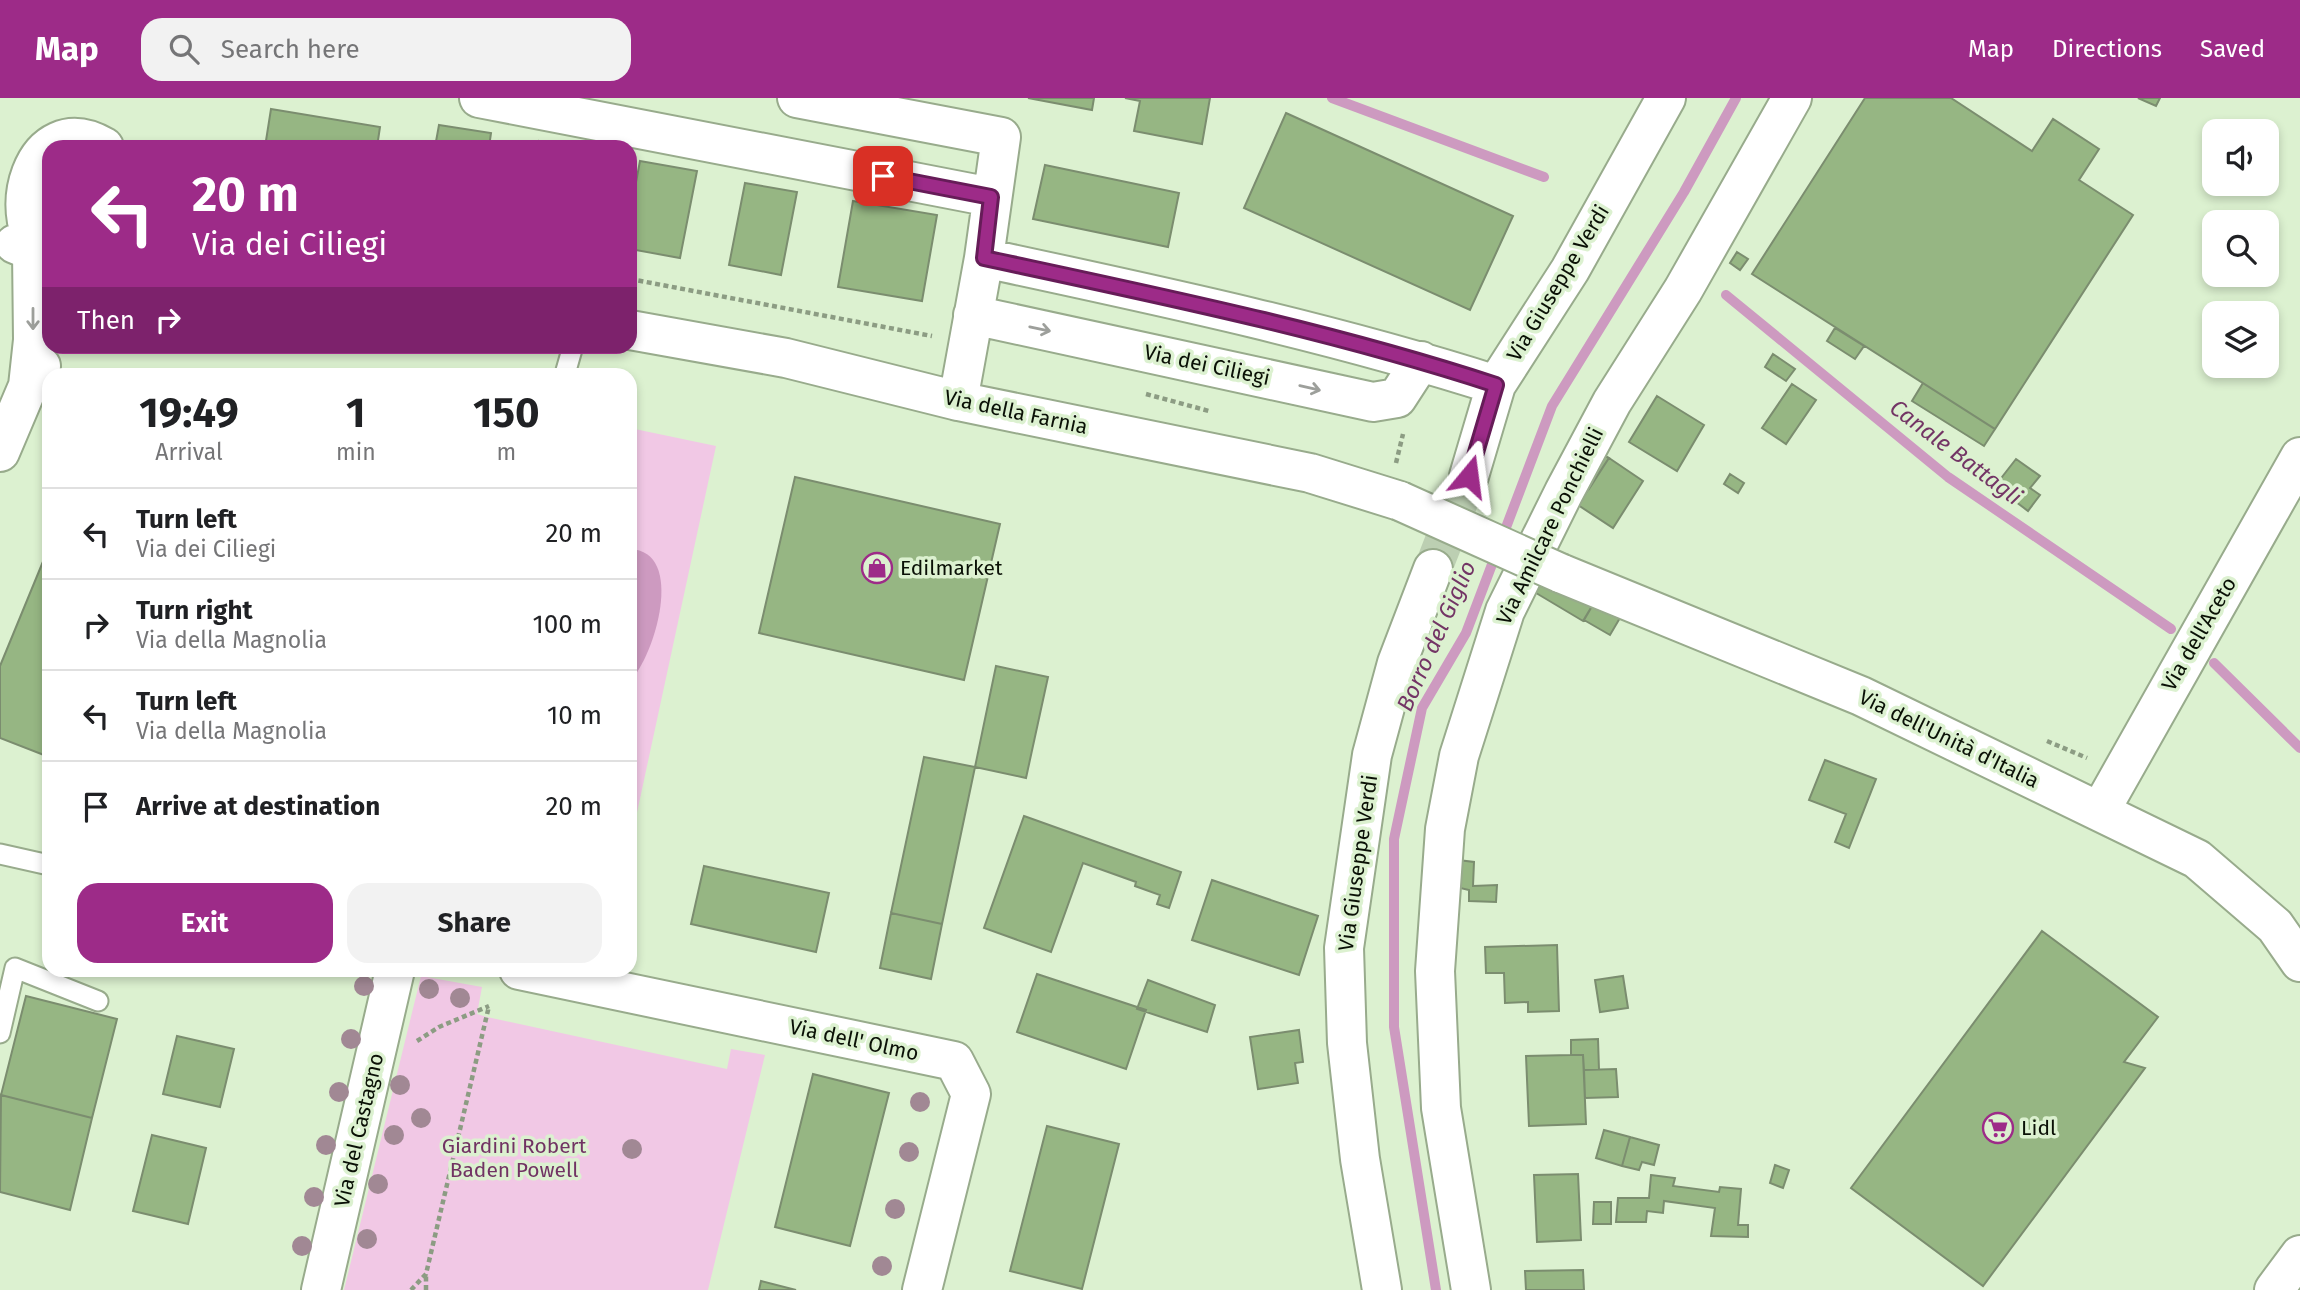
<!DOCTYPE html>
<meta charset="utf-8">
<style>
:root{--surface:#fff;--page:#f2f2f2;--text:#202124;--muted:#757577;--line:#e0e0e0;--accent:#9d2b88}
body{margin:0;font-family:"Fira Sans",sans-serif;background:var(--page);color:var(--text);height:100vh;display:flex;flex-direction:column;font-size:26px;white-space:nowrap}
*{box-sizing:border-box;margin:0}
p{font-size:23px;color:var(--muted)}
.icon{flex:none;width:38px;height:38px;fill:none;stroke:currentColor;stroke-width:2;stroke-linecap:round;stroke-linejoin:round}
.map{position:relative;flex:1;overflow:hidden}
.sheet{position:absolute;left:42px;top:270px;width:595px;height:609px;display:flex;flex-direction:column;background:var(--surface);border-radius:21px;box-shadow:0 4px 10px #0003}
.sheet>*{flex:none}
.top-card{position:absolute;left:42px;top:42px;width:595px;height:214px;border-radius:21px;box-shadow:0 4px 10px #0003;background:#9d2b88;color:#fff;overflow:hidden}
.tools{position:absolute;left:2202px;top:21px;display:grid;gap:14px}
.tools a{display:grid;place-items:center;width:77px;height:77px;border-radius:14px;background:var(--surface);box-shadow:0 4px 10px #0003;font-size:35px}
.pin{position:absolute;display:grid;place-items:center;width:60px;height:60px;color:#fff;margin:-30px;border-radius:14px;box-shadow:0 4px 10px #0006}
.me{position:absolute;width:77px;margin:-38px;rotate:16deg;stroke-linejoin:round;filter:drop-shadow(0 0 5px #0008)}
.turn{display:flex;align-items:center;gap:24px;height:147px;padding:0 35px;font-size:32px}
.turn .icon{width:91px;height:91px;stroke-width:2.5}
.turn b{display:block;font-size:49px;line-height:60px}
.then{display:flex;align-items:center;height:66px;padding:0 35px;background:#0003;gap:14px;font-size:26px}
.eta{display:flex;justify-content:space-evenly;align-items:center;height:119px;text-align:center}
.eta b{font-size:42px;font-weight:700;line-height:49px}
.primary-button{display:flex;gap:14px;margin-top:auto;padding:14px 35px}
.primary-button a{flex:1;height:80px;border-radius:21px;background:var(--accent);color:#fff;font-size:28px;font-weight:700;line-height:80px;text-align:center}
.primary-button a+a{background:var(--page);color:var(--text)}
ul{padding:0;list-style:none}
li{display:flex;align-items:center;gap:21px;height:91px;padding:0 35px;border-top:2px solid var(--line)}
li div{flex:1}
li b{display:block;font-size:26px}
li em{font-style:normal}
header{display:flex;align-items:center;gap:42px;box-sizing:border-box;height:98px;padding:0 35px;background:var(--accent);color:#fff}
header strong{font-size:33px}
nav{display:flex;gap:38px;margin-inline-start:auto;font-size:24px}
.search{width:490px;height:63px;background:var(--page);display:flex;align-items:center;gap:18px;box-sizing:border-box;padding:0 24px;border-radius:21px;color:var(--muted);font-size:26px}
.map>svg:first-child{display:block}
.green{fill:#f1c8e5}
.water{fill:#cd9ac0}
.lines{fill:none;stroke-linecap:round;stroke-linejoin:round}
.stream{stroke:#cd9ac0;stroke-width:10}
.building{fill:#96b683;stroke:#7b8d6f;stroke-width:2}
.minor-tunnel{stroke:#bccfb2;stroke-width:38;stroke-dasharray:38 19;stroke-linecap:butt}
.service-casing{stroke:#98ab8c;stroke-width:23}
.minor-casing{stroke:#98ab8c;stroke-width:42}
.path{stroke:#8c9c83;stroke-width:4.5;stroke-dasharray:5 3.5;stroke-linecap:butt}
.service{stroke:#fff;stroke-width:19}
.minor{stroke:#fff;stroke-width:38}
.minor-bridge-casing{stroke:#98ab8c;stroke-width:42;stroke-linecap:butt}
.minor-bridge{stroke:#fff;stroke-width:38}
.tree{fill:#a18894}
.oneway{stroke:#9d9f9b}
.route-casing{stroke:#661c58;stroke-width:18}
.route{stroke:#9d2b88;stroke-width:12}
.labels{text-anchor:middle;stroke-width:7;stroke-linejoin:round;paint-order:stroke}
.street-label{font-size:21px;fill:#0a1006;stroke:#dcf1d0}
.poi-label{font-size:21px;fill:#0a1006;stroke:#dcf1d0;text-anchor:start}
.park-label{font-size:21px;fill:#713363;stroke:#dcf1d0}
.water-label{font-size:23px;font-style:italic;fill:#733565;stroke:#dcf1d0}
</style>
<header>
<strong>Map</strong>
<div class="search"><svg class="icon" aria-label="search" viewBox="0 0 24 24"><circle cx="10" cy="10" r="6"/><path d="M15 15l6 6"/></svg>Search here</div>
<nav><a>Map</a><a>Directions</a><a>Saved</a></nav>
</header>
<div class="map">
<svg width="2300" height="1192" viewBox="0 0 2300 1192">
<rect width="100%" height="100%" fill="#dcf1d0"/>
<path class="green" d="M630,330L716,348L630,747Z
M421,878L482,889L477,916L487,919L727,971L731,951L765,957L708,1192H344Z"/>
<path class="water" d="M630,451C686,453 655,558 630,583Z"/>
<g class="lines">
<path class="stream" d="M1332,0L1544,79
M1726,197L1948,379L2171,531
M2214,565L2300,650
M1436,1192L1394,929V741L1422,610L1466,535L1552,308L1684,94L1736,0"/>
</g>
<path class="building" d="M1028,0H1094L1092,12Z
M1125,0H1210L1202,46L1134,33L1140,3Z
M1865,0H1951L2032,53L2053,21L2099,51L2079,82L2133,117L1995,331L1752,176Z
M2138,0H2160L2156,8Z
M271,11L380,29L377,49H265Z
M1286,15L1513,118L1470,212L1244,110Z
M439,27L491,35L489,49H435Z
M539,43L570,49H538Z
M640,63L697,73L680,160L630,151V116Z
M1045,67L1179,95L1168,149L1033,121Z
M745,85L797,94L781,177L729,167Z
M853,103L937,117L922,203L838,189Z
M1737,154L1748,161L1740,172L1730,165Z
M1835,230L1864,248L1855,261L1827,243Z
M1773,256L1795,271L1786,283L1765,269Z
M1923,285L1995,331L1984,348L1912,303Z
M1792,286L1816,302L1786,346L1762,330Z
M1657,298L1704,327L1677,373L1629,344Z
M1601,356L1609,360L1589,391L1581,387Z
M1609,360L1643,383L1613,430L1578,407Z
M2016,361L2040,378L2030,390L2040,397L2028,413L1995,388Z
M1730,376L1744,385L1738,395L1724,386Z
M795,379L1000,426L964,582L759,535Z
M49,449V659L0,640V568Z
M1540,475L1598,498L1583,523L1531,492Z
M1598,498L1624,513L1610,537L1584,522Z
M996,568L1048,579L1026,680L975,669Z
M924,659L975,669L942,826L891,815Z
M1825,662L1876,681L1849,750L1835,744L1846,716L1809,702Z
M1024,718L1181,774L1169,810L1157,806L1160,797L1135,788L1136,784L1083,765L1051,854L984,830Z
M1458,762L1474,764L1473,788L1497,787L1496,804L1469,803V792L1456,789Z
M704,768L829,795L816,854L691,826Z
M1212,782L1318,818L1299,877L1192,842Z
M891,815L942,826L931,881L880,870Z
M2042,833L2158,919L2124,964L2145,970L1983,1188L1851,1090Z
M1557,847L1559,913L1528,914V904L1505,905L1504,875H1486L1485,849Z
M1037,876L1146,912L1126,971L1017,934Z
M1623,878L1628,910L1600,914L1595,882Z
M1148,882L1215,907L1207,934L1137,911Z
M26,898L117,921L92,1020L1,997Z
M1299,932L1303,964L1295,965L1298,985L1258,991L1250,939Z
M177,938L234,951L220,1009L163,996Z
M1598,941L1599,972H1584L1583,957H1571V942Z
M1571,957H1583L1586,1026L1529,1028L1526,958Z
M1616,971L1618,999L1585,1000L1584,972Z
M813,976L889,995L850,1148L775,1129Z
M1,997L92,1020L70,1112L0,1094Z
M1047,1028L1119,1046L1082,1191L1010,1173Z
M1604,1032L1630,1039L1622,1068L1596,1060Z
M152,1037L206,1050L188,1126L133,1113Z
M1630,1039L1659,1047L1654,1067L1642,1064L1639,1072L1622,1068Z
M1775,1067L1789,1072L1783,1090L1770,1085Z
M1578,1076L1581,1142L1537,1144L1534,1077Z
M1651,1077L1675,1080L1673,1088L1719,1094L1720,1089L1741,1091L1738,1127H1748V1139L1711,1138L1715,1110L1664,1103L1663,1115L1647,1113L1646,1124H1616L1618,1100H1649Z
M1594,1104H1611V1126H1593Z
M1583,1172L1584,1192H1526L1525,1173Z
M761,1183L796,1192H759Z"/>
<g class="lines">
<path class="minor-tunnel" d="M1433,471L1469,378"/>
<g class="service-casing">
<path id="service" d="M565,276L573,248
M0,756L49,767
M0,935L15,870L98,903"/>
</g>
<g class="minor-casing">
<path id="minor" d="M479,0L991,99
M797,0L1001,39L984,160L958,303
M15,146L32,153L33,242L28,288
M984,160C1156,197 1327,233 1496,287
M49,163C0,123 32,7 104,49
M973,217L1373,304L1397,300L1421,263
M630,232L786,260L958,303L1310,375L1400,403
M0,354L28,288L41,268
M1469,378L1496,287L1570,172L1666,0
M1560,475L1861,598L2197,761L2275,828L2300,864
M2100,713L2300,359
M519,872L954,963L971,996L922,1192
M321,1192L395,872
M1382,1192L1360,1061L1347,945L1344,850L1372,657L1397,565L1433,471
M1471,1192L1441,1010L1435,873L1445,731L1459,658L1505,513L1564,394L1612,304L1683,192L1792,0
M2274,1192L2300,1157"/>
</g>
<path class="path" d="M630,181L932,238
M1146,296L1209,313
M1396,365L1403,336
M2047,643L2087,660
M417,943L439,929L489,908
M411,1192L426,1176L489,908
M426,1192V1176"/>
<use href="#service" class="service"/>
<use href="#minor" class="minor"/>
<g class="minor-bridge-casing">
<path id="minor-bridge" d="M1400,403L1560,475"/>
</g>
<use href="#minor-bridge" class="minor-bridge"/>
</g>
<g class="tree">
<circle cx="364" cy="888" r="10"/>
<circle cx="429" cy="891" r="10"/>
<circle cx="460" cy="900" r="10"/>
<circle cx="351" cy="941" r="10"/>
<circle cx="400" cy="987" r="10"/>
<circle cx="339" cy="994" r="10"/>
<circle cx="920" cy="1004" r="10"/>
<circle cx="421" cy="1020" r="10"/>
<circle cx="394" cy="1037" r="10"/>
<circle cx="326" cy="1047" r="10"/>
<circle cx="632" cy="1051" r="10"/>
<circle cx="909" cy="1054" r="10"/>
<circle cx="378" cy="1086" r="10"/>
<circle cx="314" cy="1099" r="10"/>
<circle cx="895" cy="1111" r="10"/>
<circle cx="367" cy="1141" r="10"/>
<circle cx="302" cy="1148" r="10"/>
<circle cx="882" cy="1168" r="10"/>
</g>
<defs><path id="oneway-shaft" d="M-6 0H5M1.5-3L5.5 0L1.5 3" fill="none" stroke-width="1.6" stroke-linecap="round" stroke-linejoin="round" transform="scale(1.75)"/></defs>
<g class="oneway">
<use href="#oneway-shaft" transform="translate(33 221) rotate(90)"/>
<use href="#oneway-shaft" transform="translate(1040 231) rotate(12)"/>
<use href="#oneway-shaft" transform="translate(1310 290) rotate(13)"/>
</g>
<g class="lines">
<g class="route-casing">
<path id="route" d="M883,78L991,99L984,160C1156,197 1328,232 1496,287L1469,378"/>
</g>
<use href="#route" class="route"/>
</g>
<defs>
<g id="shop-ring" transform="scale(1.575)"><circle r="9.5" fill="#dcf1d0" stroke="#9d2b88" stroke-width="1.5"/><path d="M-5-2.5h2.3a2.7 3.5 0 0 1 5.4 0H5L5.5 6h-11ZM-1.5-2.5h3a1.5 2.3 0 0 0-3 0Z" fill="#9d2b88"/></g>
<g id="supermarket-ring" transform="scale(1.575)"><circle r="9.5" fill="#dcf1d0" stroke="#9d2b88" stroke-width="1.5"/><path d="M-6-5.5h2.5l.6 2H6L4.5 2H-2.5L-4.4-4H-6ZM-1.5 3.2a1.3 1.3 0 1 0 .1 0ZM3 3.2a1.3 1.3 0 1 0 .1 0Z" fill="#9d2b88"/></g>
</defs>
<g fill-rule="evenodd">
<use href="#shop-ring" x="877" y="470"/>
<use href="#supermarket-ring" x="1998" y="1030"/>
</g>
<g class="labels">
<g class="street-label">
<text transform="translate(1558 185) rotate(-59)" y="7">Via Giuseppe Verdi</text>
<text transform="translate(1207 267) rotate(12)" y="7">Via dei Ciliegi</text>
<text transform="translate(1016 314) rotate(12)" y="7">Via della Farnia</text>
<text transform="translate(1550 428) rotate(-64)" y="7">Via Amilcare Ponchielli</text>
<text transform="translate(2199 536) rotate(-60)" y="7">Via dell'Aceto</text>
<text transform="translate(1949 641) rotate(26)" y="7">Via dell'Unità d'Italia</text>
<text transform="translate(1358 765) rotate(-82)" y="7">Via Giuseppe Verdi</text>
<text transform="translate(854 942) rotate(12)" y="7">Via dell' Olmo</text>
<text transform="translate(359 1032) rotate(-77)" y="7">Via del Castagno</text>
</g>
<g class="poi-label">
<text x="900" y="477">Edilmarket</text>
<text x="2021" y="1037">Lidl</text>
</g>
<g class="park-label">
<text x="514" y="1055">Giardini Robert<tspan x="514" dy="24">Baden Powell</tspan></text>
</g>
<g class="water-label">
<text transform="translate(1956 354) rotate(37)" y="8">Canale Battagli</text>
<text transform="translate(1436 538) rotate(-66)" y="8">Borro del Giglio</text>
</g>
</g>
</svg>
<div class="tools">
<a><svg class="icon" aria-label="sound" viewBox="0 0 24 24"><path d="M4 9h4l5-4v14l-5-4H4zM17 9q2 3 0 6"/></svg></a>
<a><svg class="icon" aria-label="search" viewBox="0 0 24 24"><circle cx="10" cy="10" r="6"/><path d="M15 15l6 6"/></svg></a>
<a><svg class="icon" aria-label="layers" viewBox="0 0 24 24"><path d="M12 4l9 5-9 5-9-5zM3 14l9 5 9-5"/></svg></a>
</div>
<div class="pin" style="left:883px;top:78px;background:#d93025"><svg class="icon" aria-label="arrive" viewBox="0 0 24 24"><path d="M6 21V4h12l-3 4 3 4H6"/></svg></div>
<svg class="me" style="left:1469px;top:378px" viewBox="-20 -20 40 40"><path d="M0-17L14 15 0 8-14 15z" fill="#9d2b88" stroke="#fff" stroke-width="4"/></svg>
<div class="top-card">
<div class="turn"><svg class="icon" aria-label="left" viewBox="0 0 24 24"><path d="M17 20v-9H6M10 6l-5 5 5 5"/></svg><div><b>20 m</b>Via dei Ciliegi</div></div>
<div class="then">Then<svg class="icon" aria-label="right" viewBox="0 0 24 24"><path d="M7 20v-9h11M14 6l5 5-5 5"/></svg></div>
</div>
<section class="sheet">
<div class="eta">
<div><b>19:49</b><p>Arrival</p></div>
<div><b>1</b><p>min</p></div>
<div><b>150</b><p>m</p></div>
</div>
<ul>
<li><svg class="icon" aria-label="left" viewBox="0 0 24 24"><path d="M17 20v-9H6M10 6l-5 5 5 5"/></svg><div><b>Turn left</b><p>Via dei Ciliegi</p></div><em>20 m</em></li>
<li><svg class="icon" aria-label="right" viewBox="0 0 24 24"><path d="M7 20v-9h11M14 6l5 5-5 5"/></svg><div><b>Turn right</b><p>Via della Magnolia</p></div><em>100 m</em></li>
<li><svg class="icon" aria-label="left" viewBox="0 0 24 24"><path d="M17 20v-9H6M10 6l-5 5 5 5"/></svg><div><b>Turn left</b><p>Via della Magnolia</p></div><em>10 m</em></li>
<li><svg class="icon" aria-label="arrive" viewBox="0 0 24 24"><path d="M6 21V4h12l-3 4 3 4H6"/></svg><div><b>Arrive at destination</b></div><em>20 m</em></li>
</ul>
<div class="primary-button"><a>Exit</a><a>Share</a></div>
</section>
</div>
